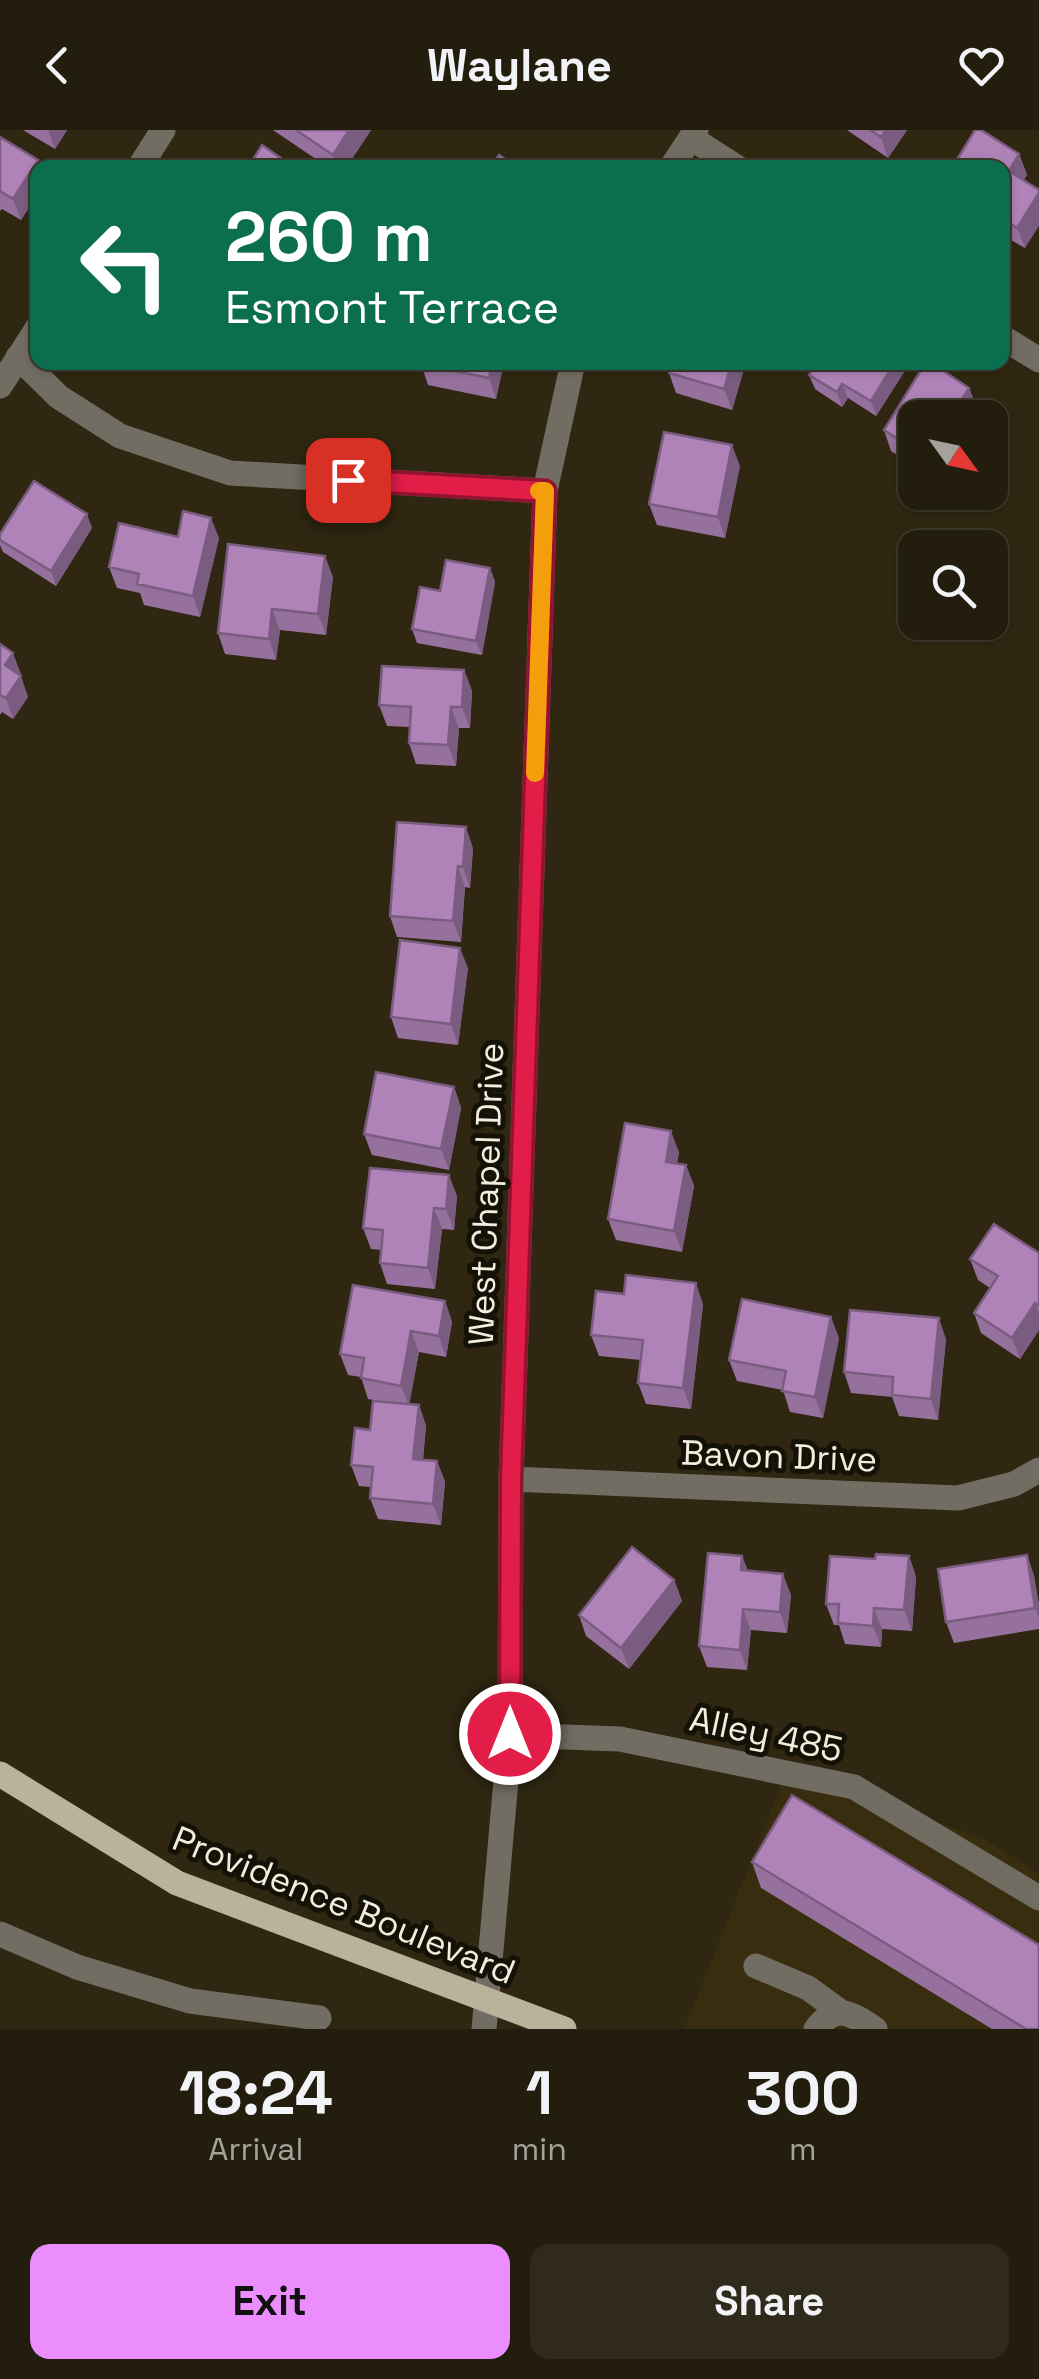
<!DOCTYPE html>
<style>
:root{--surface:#231d0d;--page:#2f2a1b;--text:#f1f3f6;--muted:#a3a29d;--line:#403b2e;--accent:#eb8dfc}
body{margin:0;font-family:"Space Grotesk",sans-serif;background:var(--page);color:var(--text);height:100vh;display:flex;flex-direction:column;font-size:38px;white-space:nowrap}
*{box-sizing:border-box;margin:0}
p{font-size:32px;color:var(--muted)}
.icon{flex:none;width:55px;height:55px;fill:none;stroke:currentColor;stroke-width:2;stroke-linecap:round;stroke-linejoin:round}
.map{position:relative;height:1899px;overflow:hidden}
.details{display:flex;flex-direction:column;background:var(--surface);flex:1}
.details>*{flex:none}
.banner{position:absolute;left:30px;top:30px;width:980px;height:210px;border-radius:20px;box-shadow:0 2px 8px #0004,0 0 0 2px var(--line);background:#0b6e4f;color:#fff;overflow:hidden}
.needle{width:65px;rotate:123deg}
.buttons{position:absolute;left:898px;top:270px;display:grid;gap:20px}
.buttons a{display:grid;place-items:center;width:110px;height:110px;border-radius:20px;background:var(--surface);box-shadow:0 2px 8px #0004,0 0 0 2px var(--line);font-size:50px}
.pin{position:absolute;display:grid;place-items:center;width:85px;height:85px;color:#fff;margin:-42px;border-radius:20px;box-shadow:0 5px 15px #0006}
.me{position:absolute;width:110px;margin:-55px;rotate:0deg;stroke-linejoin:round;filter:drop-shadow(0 0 8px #0008)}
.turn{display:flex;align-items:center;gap:35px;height:210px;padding:0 30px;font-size:45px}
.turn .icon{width:130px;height:130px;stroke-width:2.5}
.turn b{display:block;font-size:70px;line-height:85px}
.eta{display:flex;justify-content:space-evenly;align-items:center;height:170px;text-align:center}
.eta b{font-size:60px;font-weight:800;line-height:70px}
.button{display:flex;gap:20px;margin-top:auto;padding:20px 30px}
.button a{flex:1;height:115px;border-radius:20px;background:var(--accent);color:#111;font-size:40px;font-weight:800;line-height:115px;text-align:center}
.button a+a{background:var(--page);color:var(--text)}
header{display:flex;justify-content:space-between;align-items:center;height:130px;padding:0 30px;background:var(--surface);font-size:45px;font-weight:800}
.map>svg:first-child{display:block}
.built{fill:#382d0f}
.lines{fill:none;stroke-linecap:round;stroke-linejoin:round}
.minor{stroke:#716d62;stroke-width:25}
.major{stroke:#bbb29c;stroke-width:25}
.wall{fill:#96719d}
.shaded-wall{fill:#7a5c80}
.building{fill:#af83b7;stroke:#7a5c80;stroke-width:2.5}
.route-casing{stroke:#92132f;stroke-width:25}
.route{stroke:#e11d48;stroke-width:18}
.slow{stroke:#f59e0b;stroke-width:18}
.labels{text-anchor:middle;stroke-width:10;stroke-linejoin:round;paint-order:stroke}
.street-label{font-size:35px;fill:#f2eddf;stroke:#141107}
</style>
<header><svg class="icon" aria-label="back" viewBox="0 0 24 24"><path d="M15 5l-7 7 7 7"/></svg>Waylane<svg class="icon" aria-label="heart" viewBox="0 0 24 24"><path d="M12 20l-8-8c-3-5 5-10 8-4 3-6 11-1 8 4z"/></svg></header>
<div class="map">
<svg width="1039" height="1899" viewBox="0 0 1039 1899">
<rect width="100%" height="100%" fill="#2f2711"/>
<path class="built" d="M786,1643L981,1707L1039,1743V1899H684Z"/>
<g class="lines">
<path class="minor" d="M691,8L738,38
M139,38L163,0
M671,38L696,0
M1002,207L1039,230
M18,227L59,267L120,306L230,343L545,361
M0,256L38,197
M511,1349L958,1368L1014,1354L1039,1340
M510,1605L620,1609L854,1657L1039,1768
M0,1804L77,1837L190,1871L319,1888
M756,1836L808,1858L841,1882
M484,1899L510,1605L511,1349L545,361L573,232
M816,1899C836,1873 851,1883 875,1899"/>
<path class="major" d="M0,1644L177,1753L564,1899"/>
</g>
<path class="wall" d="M23,0H67L55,19Z
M273,0H371L346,38H329Z
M847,0H907L888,28Z
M0,7L38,38V64L21,90L2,79L0,81Z
M1019,24L1027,45L1023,50L1025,118L1002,105V38Z
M504,232L496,269L428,255L421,234Z
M672,232H746L732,280L676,263L669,243Z
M817,232H903L906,239L876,286L848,268L842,277L815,259L809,245Z
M926,232H930L969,258L977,278L997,291L1004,312L990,335V288H915V336L891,321L884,300Z
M740,336L725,408L657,395L649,374Z
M92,398L56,456L3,422L0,415V404Z
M178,407L219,408L200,487L144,475L140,463L117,458L109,437Z
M490,438L495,452L482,525L417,513L412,499Z
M333,447L326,505L280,500L276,530L225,524L218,503Z
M0,514L21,544L20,545L28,567L13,589L2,582L0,585Z
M464,540L472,561L470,598H459L456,636L416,634L409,613L410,597L387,596L379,575Z
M473,718L470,758L465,757L461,812L397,807L390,786Z
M468,838L458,915L398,908L391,887Z
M454,957L461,978L449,1040L372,1025L364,1004Z
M679,1022L677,1034L686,1035L694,1056L682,1122L616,1110L608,1089Z
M457,1066L454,1100L442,1099L435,1159L387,1154L380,1133L381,1120L371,1119L363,1098Z
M1039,1123V1200L1020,1229L981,1203L974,1183L990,1158L978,1150L970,1129Z
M445,1171L452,1192L446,1227L419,1222L409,1274L419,1275L426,1296L423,1330L437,1331L445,1352L441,1395L378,1389L370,1368L371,1357L359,1356L351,1335L370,1300L379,1271L368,1269L361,1247L348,1245L340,1224Z
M703,1174L691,1279L646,1274L638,1253L641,1230L599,1226L591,1205Z
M839,1208L823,1288L790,1282L783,1260L737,1251L729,1230Z
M946,1209L938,1290L899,1286L892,1267L851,1263L844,1242Z
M1027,1425L1034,1446L1039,1475V1499L954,1513L946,1492Z
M742,1426L748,1441L791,1465L787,1503L751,1500L747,1540L707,1537L699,1516Z
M909,1426L916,1447L912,1501L882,1499L881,1517L845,1514L839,1495H834L826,1474L875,1429Z
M674,1450L682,1471L629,1539L586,1506L579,1485Z
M752,1732L1039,1899H992L761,1758Z"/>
<path class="shaded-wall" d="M48,0H67L55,19Z
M349,0H371L346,38H338L333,25Z
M886,0H907L888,28L881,7Z
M1019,24L1027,45L1016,62L1009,41Z
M38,30L40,38H38V64L21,90L13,69Z
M1039,63V96L1025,118L1017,98Z
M492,232H504L496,269L489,248Z
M732,232H746L732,280L724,259Z
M895,232H903L906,239L876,286L871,271Z
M842,254L848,268L842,277L837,262Z
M969,258L977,278L962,269Z
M997,291L1004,312L990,335V302Z
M732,315L740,336L725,408L718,387Z
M87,384L92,398L56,456L51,441Z
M211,388L219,408L200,487L193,466Z
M325,426L333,447L326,505L318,484Z
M490,438L495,452L482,525L476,511Z
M272,479L280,500L276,530L269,509Z
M13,523L21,544L12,556L5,535Z
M464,540L472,561L470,598L462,577Z
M21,546L28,567L13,589L6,568Z
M451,577L459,598L456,636L448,615Z
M466,697L473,718L470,758L463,737Z
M458,736L465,757L461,812L453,791Z
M460,818L468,838L458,915L451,894Z
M454,957L461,978L449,1040L441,1019Z
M671,1001L679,1022L673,1052L666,1032Z
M686,1035L694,1056L682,1122L674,1101Z
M449,1045L457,1066L454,1100L446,1079Z
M434,1078L442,1099L435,1159L428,1138Z
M696,1153L703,1174L691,1279L683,1258Z
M445,1171L452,1192L446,1227L439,1206Z
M1035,1173L1039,1183V1200L1020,1229L1012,1208Z
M831,1187L839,1208L823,1288L815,1267Z
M939,1188L946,1209L938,1290L931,1269Z
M411,1201L419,1222L409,1276L401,1256Z
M419,1275L426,1296L421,1350L413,1329Z
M437,1331L445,1352L441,1395L433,1374Z
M1027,1425L1034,1446L1039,1475V1488L1035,1478Z
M742,1426L750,1447L741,1440Z
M909,1426L916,1447L912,1501L904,1480Z
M783,1444L791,1465L787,1503L780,1482Z
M674,1450L682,1471L629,1539L621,1518Z
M874,1478L882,1499L881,1517L873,1496Z
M743,1479L751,1500L747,1540L740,1520Z"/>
<path class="building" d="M296,0H349L333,25Z
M870,0H886L881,7Z
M975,0H981L1019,24L1009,41L1039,60V63L1017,98L1002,88V38H952Z
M0,7L38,30L13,69L0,61Z
M262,15L295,38H248Z
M499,25L518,38H491Z
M421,232H492L489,248L421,234Z
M672,232H732L724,259L669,243Z
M817,232H895L871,271L842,254L837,262L809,245Z
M926,232H930L969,258L962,269L997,291L990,302V288H915V320L884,300Z
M664,302L732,315L718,387L649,374Z
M34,351L87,384L51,441L0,410V404Z
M183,381L211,388L193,466L137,454L139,444L109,437L119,393L178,407Z
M228,414L325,426L318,484L272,479L269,509L218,503Z
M446,430L490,438L476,511L412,499L420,457L440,461Z
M0,514L13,523L5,535L21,546L6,568L0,565Z
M382,536L464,540L462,577H451L448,615L409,613L411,577L379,575Z
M397,692L466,697L463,737L458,736L453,791L390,786Z
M400,810L460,818L451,894L391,887Z
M376,942L454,957L441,1019L364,1004Z
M625,993L671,1001L666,1032L686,1035L674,1101L608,1089Z
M370,1038L449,1045L446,1079L434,1078L428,1138L380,1133L383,1100L363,1098Z
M994,1094L1039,1123V1176L1035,1173L1012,1208L974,1183L998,1146L970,1129Z
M626,1145L696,1153L683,1258L638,1253L643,1210L591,1205L596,1161L624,1164Z
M353,1155L445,1171L439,1206L411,1201L401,1256L361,1248L364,1228L340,1224Z
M742,1169L831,1187L815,1267L782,1261L786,1241L729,1230Z
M850,1180L939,1188L931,1269L892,1265L893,1247L844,1242Z
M373,1271L419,1275L413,1329L437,1331L433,1374L370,1368L373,1337L351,1335L355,1298L370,1300Z
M632,1417L674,1450L621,1518L579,1485Z
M708,1423L742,1426L741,1440L783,1444L780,1482L743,1479L740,1520L699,1516Z
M876,1424L909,1426L904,1480L874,1478L873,1496L838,1493L839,1474H826L830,1426L875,1429Z
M1027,1425L1035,1478L946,1492L938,1439Z
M792,1665L1039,1815V1899H1026L752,1732Z"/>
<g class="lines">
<g class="route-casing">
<path id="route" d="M348,350L545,361L511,1349L510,1604"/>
</g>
<use href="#route" class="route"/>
<path class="slow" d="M535,643L545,361H539"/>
</g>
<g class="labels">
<g class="street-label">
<text transform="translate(486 1064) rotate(-88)" y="12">West Chapel Drive</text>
<text transform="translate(779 1326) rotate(2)" y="12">Bavon Drive</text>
<text transform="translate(766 1604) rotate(12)" y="12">Alley 485</text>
<text transform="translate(344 1775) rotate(22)" y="12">Providence Boulevard</text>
</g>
</g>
</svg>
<div class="buttons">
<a><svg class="needle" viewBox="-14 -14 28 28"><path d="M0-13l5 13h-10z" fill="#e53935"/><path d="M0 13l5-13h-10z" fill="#a3a29d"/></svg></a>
<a><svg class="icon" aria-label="search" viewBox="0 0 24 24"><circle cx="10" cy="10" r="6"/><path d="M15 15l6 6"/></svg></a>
</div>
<div class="pin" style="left:348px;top:350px;background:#d93025"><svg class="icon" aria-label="arrive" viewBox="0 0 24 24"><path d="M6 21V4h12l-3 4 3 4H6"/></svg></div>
<svg class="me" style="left:510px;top:1604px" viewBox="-20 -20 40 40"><circle r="17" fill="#e11d48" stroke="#fff" stroke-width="3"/><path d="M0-11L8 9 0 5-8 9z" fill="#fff"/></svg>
<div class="banner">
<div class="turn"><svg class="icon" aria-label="left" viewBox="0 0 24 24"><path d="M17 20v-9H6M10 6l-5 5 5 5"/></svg><div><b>260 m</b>Esmont Terrace</div></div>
</div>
</div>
<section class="details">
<div class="eta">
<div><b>18:24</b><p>Arrival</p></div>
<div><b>1</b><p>min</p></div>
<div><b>300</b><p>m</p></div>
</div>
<div class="button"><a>Exit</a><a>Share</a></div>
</section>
